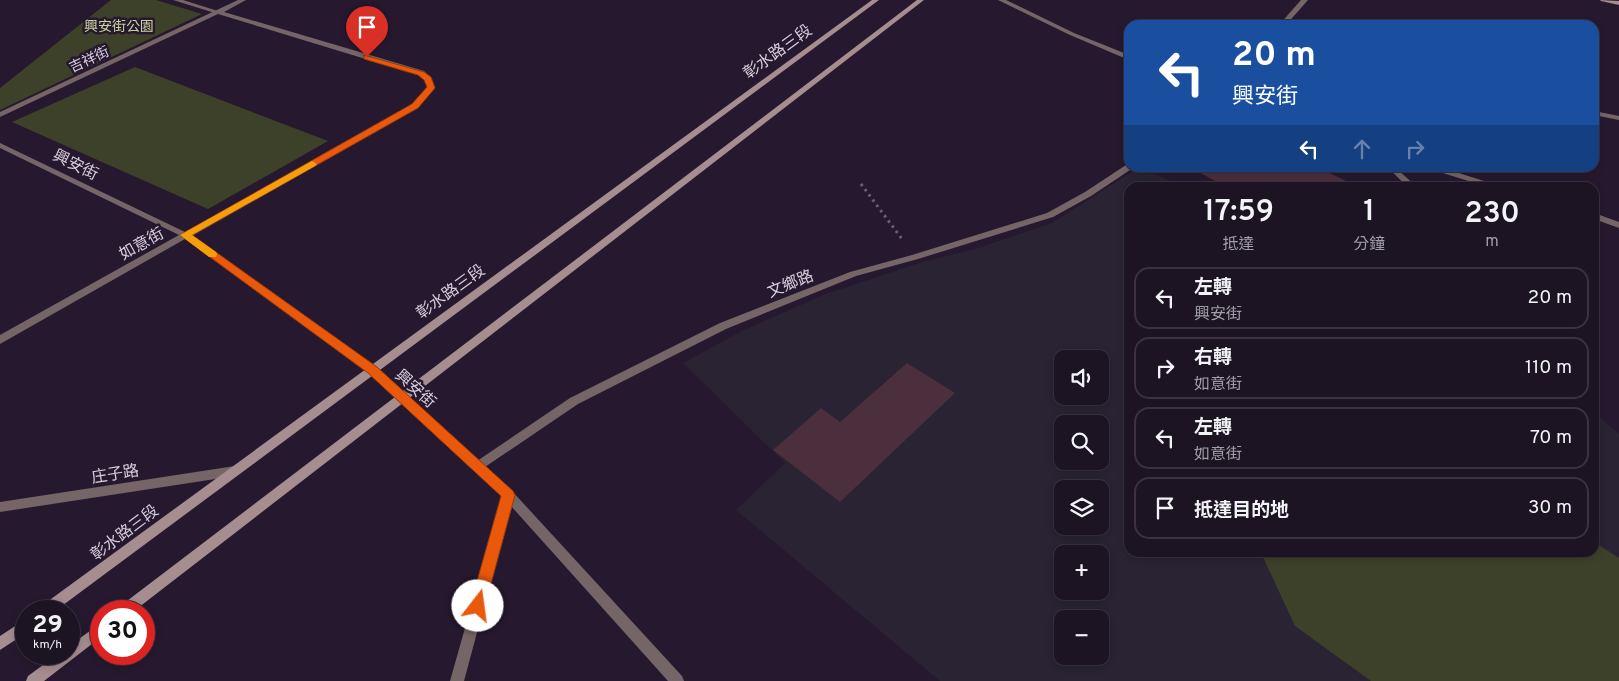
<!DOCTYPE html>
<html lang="zh-TW">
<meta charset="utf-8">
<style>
:root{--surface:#1c1323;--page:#292030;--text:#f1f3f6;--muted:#a09ea6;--line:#3a3241}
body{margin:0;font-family:Overpass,"Noto Sans TC",sans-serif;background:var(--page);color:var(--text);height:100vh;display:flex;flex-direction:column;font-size:19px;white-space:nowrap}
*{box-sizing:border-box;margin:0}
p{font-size:16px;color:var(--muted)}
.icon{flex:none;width:28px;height:28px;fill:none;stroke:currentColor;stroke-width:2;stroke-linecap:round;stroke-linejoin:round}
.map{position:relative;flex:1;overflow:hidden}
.drawer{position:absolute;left:1124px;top:182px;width:475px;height:375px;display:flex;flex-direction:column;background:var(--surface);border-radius:15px;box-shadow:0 2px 8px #0003,0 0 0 1px var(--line)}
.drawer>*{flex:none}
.guide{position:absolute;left:1124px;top:20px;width:475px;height:152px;border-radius:15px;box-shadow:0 2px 8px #0003,0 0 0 1px var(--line);background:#1a4fa0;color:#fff;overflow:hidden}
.controls{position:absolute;left:1054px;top:350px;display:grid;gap:10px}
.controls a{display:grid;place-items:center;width:55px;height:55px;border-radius:10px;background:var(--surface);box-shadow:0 2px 8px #0003,0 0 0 1px var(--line);font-size:25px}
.speed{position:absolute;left:15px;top:600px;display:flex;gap:10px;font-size:25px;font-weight:700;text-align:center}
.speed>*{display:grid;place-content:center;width:65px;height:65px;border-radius:50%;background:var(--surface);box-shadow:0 2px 8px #0003,0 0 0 1px var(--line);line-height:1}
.speed small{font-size:12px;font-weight:400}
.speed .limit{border:8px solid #d22;background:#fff;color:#111}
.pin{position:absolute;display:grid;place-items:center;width:42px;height:42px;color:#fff;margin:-51px -21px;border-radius:50% 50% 50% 0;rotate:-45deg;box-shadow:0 0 5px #0007}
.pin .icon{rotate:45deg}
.me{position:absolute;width:55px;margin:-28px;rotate:15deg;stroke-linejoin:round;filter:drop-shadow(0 0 4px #0008)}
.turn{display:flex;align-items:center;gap:18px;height:105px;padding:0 25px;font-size:22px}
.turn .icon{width:65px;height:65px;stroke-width:2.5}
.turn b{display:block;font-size:35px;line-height:42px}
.lanes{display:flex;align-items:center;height:48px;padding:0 25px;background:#0003;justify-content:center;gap:25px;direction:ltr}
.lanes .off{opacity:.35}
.eta{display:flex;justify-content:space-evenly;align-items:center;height:85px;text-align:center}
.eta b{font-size:30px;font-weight:600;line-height:35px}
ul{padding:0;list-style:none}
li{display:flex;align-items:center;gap:15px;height:62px;margin:0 10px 8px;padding:0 15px;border:2px solid var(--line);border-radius:15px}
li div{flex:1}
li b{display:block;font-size:19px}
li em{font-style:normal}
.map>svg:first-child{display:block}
.education{fill:#292333;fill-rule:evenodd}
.green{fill:#3e4129}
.building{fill:#4b2f3c}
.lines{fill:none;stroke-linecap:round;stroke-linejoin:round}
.path{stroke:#6b6073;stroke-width:3;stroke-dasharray:2.5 4;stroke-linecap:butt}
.lane{fill:#756566;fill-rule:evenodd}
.street{fill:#756566;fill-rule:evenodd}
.secondary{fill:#a68d8f;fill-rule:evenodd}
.route{fill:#ea580c;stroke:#983908}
.slow{fill:#f59e0b}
.labels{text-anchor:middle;stroke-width:5;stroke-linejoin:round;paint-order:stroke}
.far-park-label{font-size:14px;fill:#cbd39e;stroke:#26192f}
.far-street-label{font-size:14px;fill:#d6cedd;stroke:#26192f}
.street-label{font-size:16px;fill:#d6cedd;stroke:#26192f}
</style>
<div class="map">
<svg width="1619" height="681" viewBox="0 0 1619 681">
<rect width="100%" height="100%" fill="#26192f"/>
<path class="education" d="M1138,168H1143L1183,187L1129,188V552H1594V412L1619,434V681H940L736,510L785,463L683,363L742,331L823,295L922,262L972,250L1052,223ZM1062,359H1100V396H1062ZM1062,424H1100V461H1062ZM1062,489H1100V526H1062ZM1062,554H1100V591H1062ZM1062,619H1100V656H1062Z"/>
<path class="green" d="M111,0H156L202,14L0,110V88Z
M135,67L328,141L208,209L12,122Z
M1594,542L1619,558V681H1371L1295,626L1261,553L1594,552Z"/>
<path class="building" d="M1196,168H1319L1361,188H1228L1193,169Z
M907,363L955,393L840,502L773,450L821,408L840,422Z"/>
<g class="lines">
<path class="path" d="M861,184L902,239"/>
<path class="lane" d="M173,0H183L221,12L218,14Z
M998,0H1006L1074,33L1129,55V60L1070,35Z
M1301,0H1308L1286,25H1279Z
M1594,111L1619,116V120L1594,115Z
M1126,165H1129V168H1133L1091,196L1053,217L918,259L856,276L726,329L578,404L482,469L478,471L474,469L472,466L474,463L570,398L720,323L850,272L912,255L1047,213L1085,192Z
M1388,168H1396L1418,188H1409Z
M1432,168H1443L1506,188H1491L1433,170Z
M1594,213L1619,222V228L1594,219Z
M235,466L239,468L241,471L239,474L235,476L0,512V502Z"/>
<path class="street" d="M238,0H246L224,12L424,71L432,79L435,88L418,108L192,236L376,367L512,491L682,676L684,681H668L511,506L464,681H450L502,497L368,373L185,239L0,344V335L179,235L0,148V143L185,232L412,104L427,88L425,80L418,75L218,14L0,117V112Z"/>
<path class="secondary" d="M872,0H879L55,611H39L40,607Z
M917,0H924L134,611H118L119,607Z
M1600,0L1619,1V5L1601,1Z
M26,619V633L0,650V636Z
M101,623V637L44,681H26L28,676L58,654H69V646Z"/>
</g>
<path class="route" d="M364,55L424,72L431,77L435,88L418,108L192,235L377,367L513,491L515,495L485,606L483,611L478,613L472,611L470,606L501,496L368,373L180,235L412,104L427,87L424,80L418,75L364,59Z"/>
<path class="slow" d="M312,161L317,164L315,166L192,235L216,252L217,254L216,257H209L180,235Z"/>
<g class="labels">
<g class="far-park-label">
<text x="119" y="31">興安街公園</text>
</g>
<g class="far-street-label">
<text transform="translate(89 59) rotate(-25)" y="5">吉祥街</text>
</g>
<g class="street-label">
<text transform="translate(777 51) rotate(-36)" y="6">彰水路三段</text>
<text transform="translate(76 164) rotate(26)" y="6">興安街</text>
<text transform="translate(141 243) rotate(-29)" y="6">如意街</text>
<text transform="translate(790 283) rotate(-22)" y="6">文鄉路</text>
<text transform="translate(450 291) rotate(-36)" y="6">彰水路三段</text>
<text transform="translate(416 388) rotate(42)" y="6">興安街</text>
<text transform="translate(115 473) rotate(-9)" y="6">庄子路</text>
<text transform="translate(124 532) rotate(-37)" y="6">彰水路三段</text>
</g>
</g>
</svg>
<div class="controls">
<a><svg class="icon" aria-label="sound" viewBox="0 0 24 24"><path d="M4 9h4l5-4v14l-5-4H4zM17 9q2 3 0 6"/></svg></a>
<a><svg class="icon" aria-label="search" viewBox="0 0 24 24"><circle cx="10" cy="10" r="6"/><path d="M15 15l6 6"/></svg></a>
<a><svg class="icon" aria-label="layers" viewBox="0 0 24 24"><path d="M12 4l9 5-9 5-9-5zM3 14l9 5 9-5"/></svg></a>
<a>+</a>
<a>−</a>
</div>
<div class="speed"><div>29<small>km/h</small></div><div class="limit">30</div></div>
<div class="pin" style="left:367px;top:57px;background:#d93025"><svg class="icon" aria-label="arrive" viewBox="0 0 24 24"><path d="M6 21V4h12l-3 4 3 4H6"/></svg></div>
<svg class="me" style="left:478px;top:606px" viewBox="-20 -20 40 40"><circle r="19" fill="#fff"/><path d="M0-13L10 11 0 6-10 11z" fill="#ea580c"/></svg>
<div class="guide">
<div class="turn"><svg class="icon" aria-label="left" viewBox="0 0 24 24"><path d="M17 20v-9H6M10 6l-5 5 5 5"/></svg><div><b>20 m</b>興安街</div></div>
<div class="lanes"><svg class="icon" aria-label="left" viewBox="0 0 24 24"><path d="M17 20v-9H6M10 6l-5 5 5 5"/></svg><svg class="icon off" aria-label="ahead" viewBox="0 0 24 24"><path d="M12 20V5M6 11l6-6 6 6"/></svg><svg class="icon off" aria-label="right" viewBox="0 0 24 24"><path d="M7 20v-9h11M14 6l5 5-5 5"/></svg></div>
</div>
<section class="drawer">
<div class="eta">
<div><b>17:59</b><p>抵達</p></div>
<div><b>1</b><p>分鐘</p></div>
<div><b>230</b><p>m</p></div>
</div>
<ul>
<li><svg class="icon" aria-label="left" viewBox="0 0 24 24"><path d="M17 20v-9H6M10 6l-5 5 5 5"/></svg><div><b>左轉</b><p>興安街</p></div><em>20 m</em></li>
<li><svg class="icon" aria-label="right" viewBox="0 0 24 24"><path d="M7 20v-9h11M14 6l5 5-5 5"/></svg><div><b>右轉</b><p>如意街</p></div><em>110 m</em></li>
<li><svg class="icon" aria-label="left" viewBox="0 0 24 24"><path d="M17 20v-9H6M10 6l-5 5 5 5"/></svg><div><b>左轉</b><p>如意街</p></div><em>70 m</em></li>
<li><svg class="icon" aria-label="arrive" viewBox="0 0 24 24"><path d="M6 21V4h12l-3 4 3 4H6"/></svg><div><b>抵達目的地</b></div><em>30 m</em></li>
</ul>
</section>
</div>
